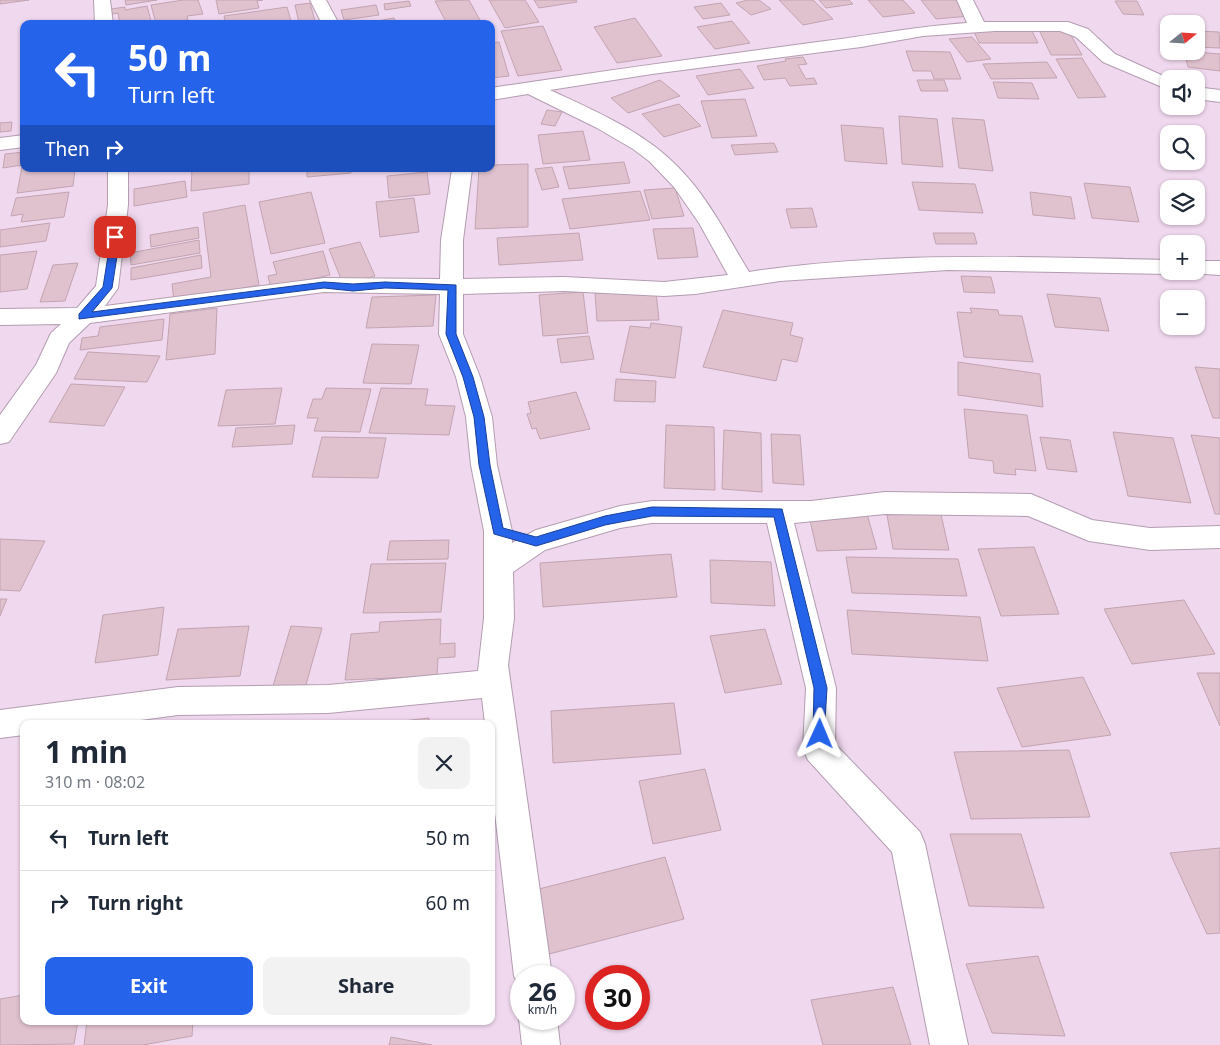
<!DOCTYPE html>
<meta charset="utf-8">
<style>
:root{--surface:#fff;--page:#f2f2f3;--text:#1f2937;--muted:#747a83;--line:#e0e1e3;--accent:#2563eb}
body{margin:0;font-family:"Noto Sans",sans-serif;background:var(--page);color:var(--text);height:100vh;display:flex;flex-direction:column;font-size:19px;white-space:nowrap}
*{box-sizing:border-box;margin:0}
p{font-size:16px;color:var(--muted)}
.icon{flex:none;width:28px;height:28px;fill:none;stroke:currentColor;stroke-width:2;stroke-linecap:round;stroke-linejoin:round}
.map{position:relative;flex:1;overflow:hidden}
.drawer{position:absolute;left:20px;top:720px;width:475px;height:305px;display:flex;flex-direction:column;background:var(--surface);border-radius:10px;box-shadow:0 1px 4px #0004}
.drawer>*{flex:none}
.hud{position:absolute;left:20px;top:20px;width:475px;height:152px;border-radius:10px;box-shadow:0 1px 4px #0004;background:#2563eb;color:#fff;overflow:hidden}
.needle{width:32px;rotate:72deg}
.fabs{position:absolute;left:1160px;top:15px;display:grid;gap:10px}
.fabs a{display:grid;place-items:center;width:45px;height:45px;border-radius:10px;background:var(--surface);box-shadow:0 1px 4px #0004;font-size:25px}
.speed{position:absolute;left:510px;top:965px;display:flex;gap:10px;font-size:25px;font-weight:700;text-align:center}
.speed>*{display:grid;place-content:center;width:65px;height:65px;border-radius:50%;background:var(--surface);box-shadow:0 1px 4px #0004;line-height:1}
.speed small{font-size:12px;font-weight:400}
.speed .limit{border:8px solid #d22;background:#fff;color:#111}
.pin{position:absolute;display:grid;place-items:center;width:42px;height:42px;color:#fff;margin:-21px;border-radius:10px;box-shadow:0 2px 8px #0006}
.me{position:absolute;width:55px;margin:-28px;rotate:1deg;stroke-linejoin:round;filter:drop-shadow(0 0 4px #0008)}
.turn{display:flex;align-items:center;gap:18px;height:105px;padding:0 25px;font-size:22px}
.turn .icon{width:65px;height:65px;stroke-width:2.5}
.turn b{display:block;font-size:35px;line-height:42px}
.then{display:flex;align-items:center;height:48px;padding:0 25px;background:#0003;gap:10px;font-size:19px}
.round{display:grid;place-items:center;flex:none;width:52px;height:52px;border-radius:10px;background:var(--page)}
.head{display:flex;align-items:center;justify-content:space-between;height:85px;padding:0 25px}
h1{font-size:30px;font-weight:700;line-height:38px}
.action{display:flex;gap:10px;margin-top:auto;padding:10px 25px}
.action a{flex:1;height:58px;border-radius:10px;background:var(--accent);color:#fff;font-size:20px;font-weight:700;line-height:58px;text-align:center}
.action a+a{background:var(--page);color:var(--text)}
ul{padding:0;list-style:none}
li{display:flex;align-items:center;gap:15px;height:65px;padding:0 25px;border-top:1px solid var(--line)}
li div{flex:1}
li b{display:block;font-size:19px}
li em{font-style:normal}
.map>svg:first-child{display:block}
.building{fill:#e0c2cf;stroke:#c2a4b1}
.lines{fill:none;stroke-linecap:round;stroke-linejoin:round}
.minor-casing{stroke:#b39db1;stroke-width:2}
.minor{fill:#fff;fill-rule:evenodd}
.route{fill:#2563eb;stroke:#184099}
</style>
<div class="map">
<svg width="1220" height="1045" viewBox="0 0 1220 1045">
<rect width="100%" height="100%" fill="#f0d8ee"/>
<path class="building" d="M0,0H29L0,4Z
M125,0H157L126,5Z
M183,0H198L203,14L187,16L188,20L156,23L151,5Z
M216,0H263L257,1L259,8L219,14Z
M469,0L482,24H447L435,1Z
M489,0H525L539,22L505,28Z
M534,0H576L577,2L539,8Z
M748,0H759L771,9L751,15L736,3Z
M779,0H813L833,19L803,25Z
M819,0H849L853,4L826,8Z
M868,0H903L915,13L883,17Z
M921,0H960L970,16L936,19Z
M409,1L411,6L385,10L384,4Z
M1115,1H1137L1144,15L1123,14Z
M310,3L315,21L299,23L295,5Z
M721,3L730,15L703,19L694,7Z
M376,5L379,15L344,20L341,10Z
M147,6L151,21L135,24H120L118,13L112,14L111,9L125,7V10Z
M287,7L291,21L276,24H226L224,16Z
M394,18L397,24H361Z
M635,18L662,56L617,63L594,27Z
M732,21L750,43L715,49L697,27Z
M543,26L562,70L518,76L501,31Z
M1038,28H1067L1082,55H1051Z
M973,29H1031L1038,43H979Z
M1196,31L1219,32L1220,48L1196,47Z
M972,37L991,59L967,62L949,39Z
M499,42L509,76L491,78V43Z
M906,51L950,52L961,79H934L931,71H913Z
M1184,51L1220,54V71L1188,67Z
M803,57L807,64L798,65L806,79L814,78L817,84L790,86L785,78L764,80L757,66L786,61L785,59Z
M1082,58L1106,97L1078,98L1056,59Z
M1047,62L1057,78L991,79L983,64Z
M740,69L754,88L708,95L696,76Z
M660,80L680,96L628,113L611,98Z
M917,80H944L948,91H921Z
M993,82L1032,83L1039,99L998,98Z
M745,99L757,136L712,138L701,101Z
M679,104L701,126L664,137L642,114Z
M547,110L562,112L555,126L541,124Z
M899,116L937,119L943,167L902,164Z
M952,118L984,120L993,171L959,168Z
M12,122L11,131L0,132V123Z
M841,125L883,128L887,164L845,161Z
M583,131L590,160L543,164L538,135Z
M774,143L778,152L735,155L731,145Z
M24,152L22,165L3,168L5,154Z
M624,162L630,183L569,189L563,167Z
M528,164V227L475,229L479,169H491V165Z
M22,167L75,169L73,186L17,193Z
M552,167L559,187L542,190L535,169Z
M192,169H249V184L191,191Z
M307,169H351V173L307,177Z
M427,172L430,194L389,198L387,176Z
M185,181L187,197L134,206V189Z
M912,182L975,184L983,213L919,210Z
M1084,183L1130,187L1139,222L1092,218Z
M675,188L684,216L652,219L644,190Z
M640,191L650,220L570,229L562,199Z
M69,192L64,217L21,222L23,214L11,216L16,198Z
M311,192L325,243L271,254L259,202Z
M1030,192L1071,197L1075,219L1033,215Z
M414,198L419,232L380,237L376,202Z
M245,205L259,285L174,301L172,284L211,277L203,213Z
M812,208L817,227L791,228L786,209Z
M50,223L46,241L0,247V230Z
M198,227L199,238L151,247L150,235Z
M693,228L698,257L658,259L653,229Z
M579,233L583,260L499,265L497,238Z
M933,233H974L977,244H936Z
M199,240L200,253L131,265L130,253Z
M360,242L375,276L343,284L329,249Z
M37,251L27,289L0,292V255Z
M323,251L330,275L271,288L268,276L277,274L273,262Z
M201,255L202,268L131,280V268Z
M78,263L65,301L40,302L53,265Z
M961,276L991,277L995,293L964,292Z
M583,292L588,333L543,336L539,295Z
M656,292L659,320L597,321L595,293Z
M1047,294L1100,298L1109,331L1055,327Z
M436,295L433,326L366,328L372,297Z
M217,308L215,354L166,360L170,314Z
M970,308L998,310L999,315L1022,316L1033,362L964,357L957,312L972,313Z
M723,310L793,323L790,335L803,338L797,362L782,359L776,381L703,367Z
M164,319L162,340L80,350L82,338L98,336L100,327Z
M651,323L682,327L675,378L620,372L630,326L650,328Z
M589,336L594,359L561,363L557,339Z
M372,344L419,345L411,384L363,383Z
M88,352L160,356L147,382L74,379Z
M958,362L1040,374L1043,407L958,395Z
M1195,367L1220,369V418H1213Z
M616,379L656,381L655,402L614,401Z
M71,384L125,387L104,426L49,422Z
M282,388L275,424L218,426L226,390Z
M326,388L371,389L360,432L314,431L318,418H307L313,399H322Z
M381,388L428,389L425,405L455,406L449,435L369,433Z
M576,392L590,429L540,439L536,428L532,429L527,414L531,413L528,402Z
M964,409L1027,415L1036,471L1015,469L1016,475L994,473L993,461L969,458Z
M295,425L292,444L232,447L236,428Z
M666,425L714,427L715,490L664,488Z
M724,430L761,433L762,492L722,489Z
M1113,432L1173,438L1191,503L1128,496Z
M771,434L800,435L804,485L773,483Z
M1191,435L1220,438V514H1215Z
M322,437L386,438L378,478L312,477Z
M1040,437L1070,440L1077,472L1047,469Z
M886,509L940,510L949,550L893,549Z
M867,514L877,549L817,551L809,516Z
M0,539L45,541L20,591L0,590Z
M449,540L448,559L387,560L390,541Z
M1034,547L1059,614L1001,616L978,549Z
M671,554L677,597L543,607L540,563Z
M846,557L958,559L967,596L852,593Z
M710,560L771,562L775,606L711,603Z
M446,563L441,612L363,613L371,564Z
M0,599H7L0,616Z
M1184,600L1215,654L1132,664L1104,609Z
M164,607L158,655L95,663L103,615Z
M847,610L980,617L988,661L852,654Z
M441,619L440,644L455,643V657L438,658L437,676L345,680L351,634L379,632L380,622Z
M249,626L240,676L166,680L178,629Z
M291,626L322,628L305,688L273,686Z
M765,629L782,684L725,693L710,636Z
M1197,673H1220V726Z
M1083,677L1111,735L1022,747L997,688Z
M674,703L681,754L553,763L551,711Z
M429,718V724H376Z
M1069,750L1090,817L971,819L954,752Z
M705,769L721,830L653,844L639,781Z
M950,834H1021L1044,908L969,906Z
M1220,848V933L1207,934L1170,853Z
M665,857L684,919L549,954L535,890Z
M1038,956L1065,1036L992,1033L966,964Z
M893,987L911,1045H823L811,1000Z
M24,995V1021H78L74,1044L0,1045V999Z
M87,1021H193L192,1036L143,1045H84Z
M391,1037L432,1045H389Z"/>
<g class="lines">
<g class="minor-casing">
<path id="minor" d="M94,0H110L113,24H95Z
M310,0H326L339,24H322Z
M957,0H973L984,22H1068L1088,29L1115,54L1170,79L1169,90L1103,62L1076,37L1060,31H995L923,36L861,47L652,74L550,90C595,111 643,131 678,167C708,197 727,236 749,272C888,251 1029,257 1169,260V271L1177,272L1169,274L948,270L780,281L695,294L664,296L564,291L463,294V334L480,377L492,417L497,465L512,531V543L536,530L620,506L652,501H811L885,492L1031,494L1092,520L1150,528L1220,526V548L1150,550L1089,541L1028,516L885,514L794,523L836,688L835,744L920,832L925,844L968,1045H930L892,852L808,760L803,749L806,688L767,523H652L620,528L545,550L513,572L514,618L508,665L552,976H521V990L514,976L491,779V724H485L482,698L328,713L178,715L111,724H24V735L0,738V710L178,687L328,685L478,671L484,618V531L471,465L466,417L456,377L439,334L440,294L324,292L90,323L69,343L56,373L9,442L0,444V415L36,365L51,333L61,324L0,325V309L77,308L96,286L108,205V169H128V205L118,288L105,306L324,278L440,279L441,240L452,169H472L463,240V279L564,277L664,282L728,275L699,223L674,187L649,161L633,149L597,128L528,94L491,100V88C602,71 713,56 825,41C873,35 919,26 967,23Z
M1196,87L1220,90V102L1196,99Z
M24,135V147L0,150V138Z
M1196,261H1220V275L1188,273L1187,271H1196Z
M521,1014V1019H557L560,1045H522L519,1019Z"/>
</g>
<use href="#minor" class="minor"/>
</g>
<path class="route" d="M115,234L120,237L112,288L92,312L324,282L353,284L385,282L456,285V334L473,377L484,417L490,465L503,528L536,537L605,516L652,507L782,509L827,688L824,738L820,740L815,738L813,734L814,688L774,517L652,516L605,525L536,546L494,534L479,465L474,417L463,377L446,334L448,290L385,288L353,291L324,288L79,319V314L103,287L111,237Z"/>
</svg>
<div class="fabs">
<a><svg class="needle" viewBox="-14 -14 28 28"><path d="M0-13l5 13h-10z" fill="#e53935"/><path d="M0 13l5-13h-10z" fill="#747a83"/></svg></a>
<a><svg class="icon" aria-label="sound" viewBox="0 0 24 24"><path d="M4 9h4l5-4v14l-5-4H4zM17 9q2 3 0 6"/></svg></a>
<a><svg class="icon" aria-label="search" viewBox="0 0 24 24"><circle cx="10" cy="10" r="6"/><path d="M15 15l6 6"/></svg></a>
<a><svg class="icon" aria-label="layers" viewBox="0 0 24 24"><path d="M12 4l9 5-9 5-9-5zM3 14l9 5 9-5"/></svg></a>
<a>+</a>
<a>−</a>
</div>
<div class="speed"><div>26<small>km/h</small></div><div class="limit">30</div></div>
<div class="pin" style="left:115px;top:237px;background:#d93025"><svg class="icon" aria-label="arrive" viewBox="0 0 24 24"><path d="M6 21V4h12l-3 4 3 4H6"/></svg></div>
<svg class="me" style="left:820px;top:734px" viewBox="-20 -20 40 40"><path d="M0-17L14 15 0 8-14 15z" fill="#2563eb" stroke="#fff" stroke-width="4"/></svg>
<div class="hud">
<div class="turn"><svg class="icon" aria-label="left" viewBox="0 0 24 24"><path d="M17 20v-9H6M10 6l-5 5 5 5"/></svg><div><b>50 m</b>Turn left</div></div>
<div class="then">Then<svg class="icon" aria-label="right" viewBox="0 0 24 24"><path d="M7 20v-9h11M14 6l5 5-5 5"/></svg></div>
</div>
<section class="drawer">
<div class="head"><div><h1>1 min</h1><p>310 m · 08:02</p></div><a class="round"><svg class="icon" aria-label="close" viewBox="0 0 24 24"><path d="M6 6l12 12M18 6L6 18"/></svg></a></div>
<ul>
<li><svg class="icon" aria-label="left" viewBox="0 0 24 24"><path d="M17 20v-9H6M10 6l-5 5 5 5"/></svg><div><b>Turn left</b></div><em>50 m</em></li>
<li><svg class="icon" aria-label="right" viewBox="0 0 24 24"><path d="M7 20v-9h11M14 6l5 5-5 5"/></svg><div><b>Turn right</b></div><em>60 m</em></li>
</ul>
<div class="action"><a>Exit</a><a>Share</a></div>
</section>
</div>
